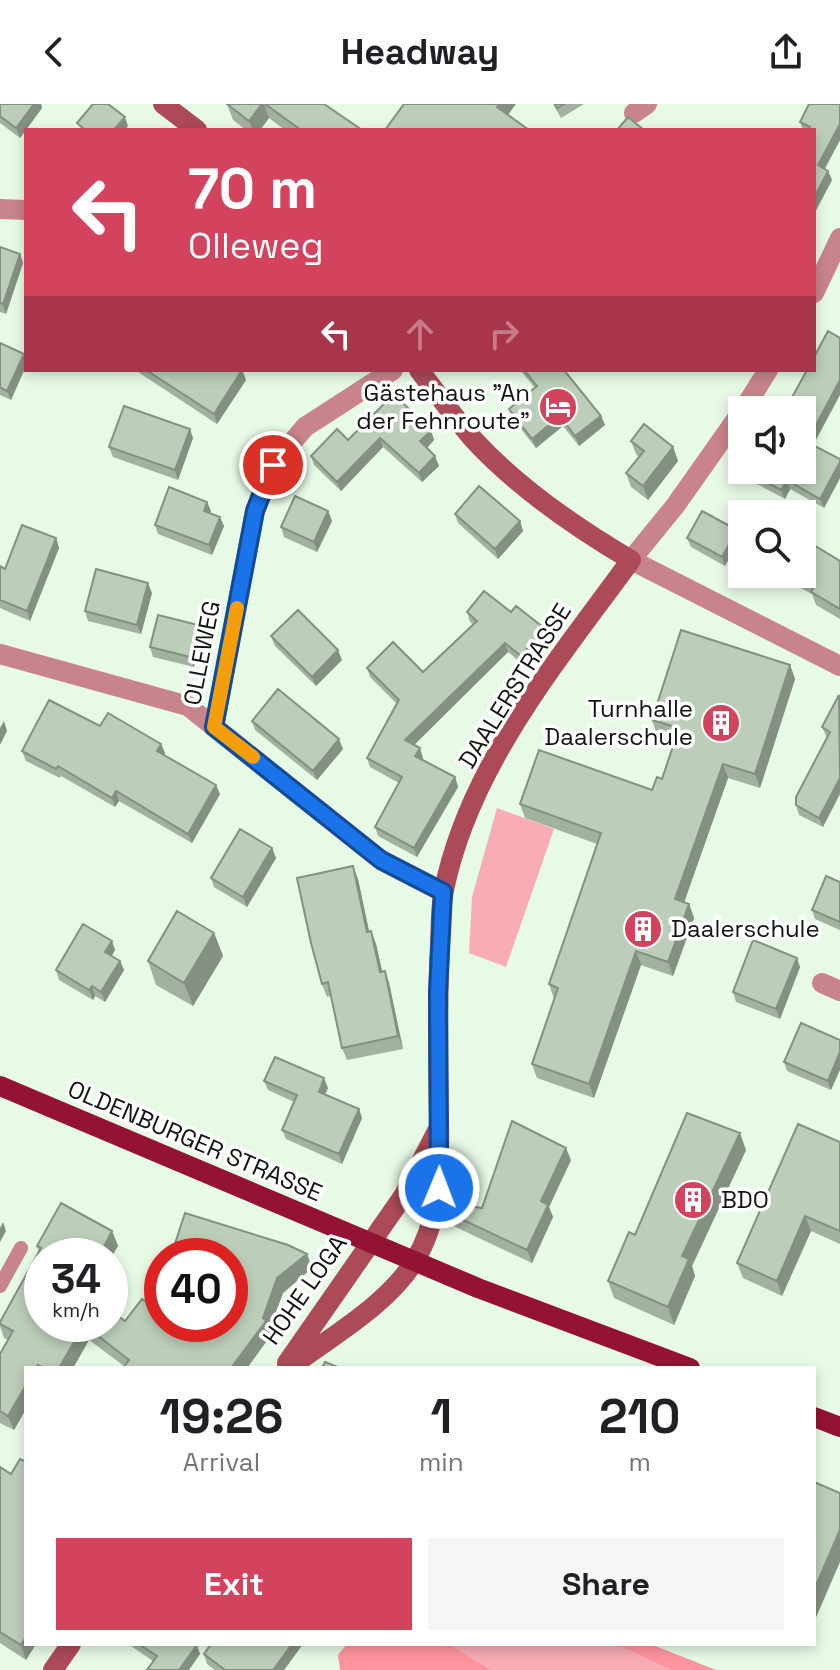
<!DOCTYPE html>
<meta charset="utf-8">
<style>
:root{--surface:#fff;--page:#f6f6f6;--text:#202124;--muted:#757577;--accent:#d4435e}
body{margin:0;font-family:"Space Grotesk",sans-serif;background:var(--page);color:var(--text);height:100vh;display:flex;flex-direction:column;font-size:30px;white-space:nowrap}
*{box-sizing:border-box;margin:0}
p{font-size:26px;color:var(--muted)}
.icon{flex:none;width:44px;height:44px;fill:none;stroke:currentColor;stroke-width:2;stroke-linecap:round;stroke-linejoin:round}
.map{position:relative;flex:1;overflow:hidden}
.details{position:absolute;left:24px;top:1262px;width:792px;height:280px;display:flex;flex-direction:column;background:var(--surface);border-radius:0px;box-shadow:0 4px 12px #0003}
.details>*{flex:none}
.banner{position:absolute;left:24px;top:24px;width:792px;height:244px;border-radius:0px;box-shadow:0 4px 12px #0003;background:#d4435e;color:#fff;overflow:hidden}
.fabs{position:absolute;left:728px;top:292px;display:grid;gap:16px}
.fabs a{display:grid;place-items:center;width:88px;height:88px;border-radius:0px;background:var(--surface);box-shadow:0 4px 12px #0003;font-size:40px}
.speed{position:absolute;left:24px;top:1134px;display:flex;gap:16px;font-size:40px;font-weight:700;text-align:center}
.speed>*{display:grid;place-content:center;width:104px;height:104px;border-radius:50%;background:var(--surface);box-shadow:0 4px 12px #0003;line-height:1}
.speed small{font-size:20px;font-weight:400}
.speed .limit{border:12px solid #d22;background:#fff;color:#111}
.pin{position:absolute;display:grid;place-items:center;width:68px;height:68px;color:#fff;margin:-34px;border:4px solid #fff;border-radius:50%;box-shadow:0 2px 8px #0007}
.me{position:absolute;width:88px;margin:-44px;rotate:1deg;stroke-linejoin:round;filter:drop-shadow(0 0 6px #0008)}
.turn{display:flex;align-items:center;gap:28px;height:168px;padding:0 32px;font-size:36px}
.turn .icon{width:104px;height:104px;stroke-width:2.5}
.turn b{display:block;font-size:56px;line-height:68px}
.lanes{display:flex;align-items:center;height:76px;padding:0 32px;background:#0003;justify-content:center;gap:40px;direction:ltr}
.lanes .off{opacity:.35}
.eta{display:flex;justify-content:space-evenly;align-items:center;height:136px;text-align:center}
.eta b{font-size:48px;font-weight:800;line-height:56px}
.primary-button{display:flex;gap:16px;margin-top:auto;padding:16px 32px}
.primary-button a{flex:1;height:92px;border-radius:0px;background:var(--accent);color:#fff;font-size:32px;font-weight:800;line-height:92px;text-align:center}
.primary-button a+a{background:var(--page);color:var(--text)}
header{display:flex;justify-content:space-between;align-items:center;height:104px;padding:0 32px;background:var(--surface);font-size:36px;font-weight:800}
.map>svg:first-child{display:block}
.green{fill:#f7adb3}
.forest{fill:#ff949f}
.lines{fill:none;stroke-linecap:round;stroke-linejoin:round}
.lane{stroke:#c8848a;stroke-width:14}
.street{stroke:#c8848a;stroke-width:20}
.secondary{stroke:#ac4a58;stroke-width:20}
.primary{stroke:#941335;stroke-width:20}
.wall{fill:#a2b1a0}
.shaded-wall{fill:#849082}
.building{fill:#bcceba;stroke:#849082;stroke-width:2}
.route-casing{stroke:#114b97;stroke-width:20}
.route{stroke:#1a73e8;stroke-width:14}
.slow{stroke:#f59e0b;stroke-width:14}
.labels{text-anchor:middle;stroke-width:7;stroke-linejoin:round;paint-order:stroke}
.poi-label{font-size:24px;fill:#0f160f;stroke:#fff;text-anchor:end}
.street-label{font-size:24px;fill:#0f160f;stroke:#fff}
</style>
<header><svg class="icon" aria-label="back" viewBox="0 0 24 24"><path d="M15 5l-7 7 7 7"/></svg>Headway<svg class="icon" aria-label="share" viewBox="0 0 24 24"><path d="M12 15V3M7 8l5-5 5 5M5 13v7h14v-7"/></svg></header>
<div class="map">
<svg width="840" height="1566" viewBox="0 0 840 1566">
<rect width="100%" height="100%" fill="#e7fae6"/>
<path class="green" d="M497,704L554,725L506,863L469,849L472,793Z
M450,1540H615L671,1566H491Z"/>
<path class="forest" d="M347,1540H450L491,1566H340L338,1551Z
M615,1540H650L716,1566H671Z"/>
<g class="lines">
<path class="lane" d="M0,1182L21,1144"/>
<path class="street" d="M634,9L647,0
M0,105L26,106
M814,189L840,134
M393,266L305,323L273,361L255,407L214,623L381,756L443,788
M743,306L768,266
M742,307L675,402L631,456L840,562
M0,550L188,602L214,623
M822,879L840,887"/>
<path class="secondary" d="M163,0L197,26
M287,1259L404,1091L437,1027
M289,1264C330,1233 386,1202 414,1158C443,1111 439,1063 439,1011C438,954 437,898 440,841C441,823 440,804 444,786C469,662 558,556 631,456C575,423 518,384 473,335C454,313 437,289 419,266
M53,1566L71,1540"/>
<path class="primary" d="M0,982L478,1184L690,1264
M814,1313L840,1323"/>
</g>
<path class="wall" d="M0,0H41L42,4L20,34L0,19Z
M227,0H324L362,26H285L269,14L260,26H246L233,16Z
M553,0H584L561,14Z
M840,0V36L825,65L828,67L832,76L814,110V26H803L800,18Z
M0,143L20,150L23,159L6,210L0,208Z
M0,239L26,255V262L11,296L0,291Z
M135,266H242L246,276L217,320Z
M520,266H564L601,312L605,321L579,342L563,322L536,344L512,314L509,305L535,284Z
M431,327L434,336L427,344L439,362L422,378L383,343L341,387L314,361L311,352L348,336Z
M193,334L178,376L113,353L109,343Z
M631,337L673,343L678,357L648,396L631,383L626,369L639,353L636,350Z
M813,341L840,355V374L824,404L790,385L785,395L753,378L750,369Z
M207,398L211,407L210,409L224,422L212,451L158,430L155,421Z
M328,407L332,417L317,448L284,433L281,423Z
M455,410L520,417L523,427L498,455L458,419Z
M56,434L59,444L30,517L0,504V462L5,465Z
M687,434L740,435L725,462L691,443Z
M840,457V515L816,501L812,490L775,470H802Z
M152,489L141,530L88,517L85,507Z
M467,508H511L548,534L525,562L508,548L414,641L423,654L422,655L455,673L458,683L417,753L378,732L375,723L399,679L370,663L367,654L396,599L370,573L367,564L423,568L473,520L470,518Z
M201,530L194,563L153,553L150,543Z
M271,532L342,556L316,582L275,542Z
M790,561L795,575L760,684L728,674L684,798L689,800L694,814L673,872L641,861L594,994L537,974L532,960L554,895L549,880L597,740L525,714L520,700L652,686L662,675L675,635L657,630L652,616Z
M839,591L823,723L799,711L796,701L827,634L822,623Z
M252,617L343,645L317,676L255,626Z
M100,622L161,640L165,649L164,651L220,690L192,739L119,697L115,703L61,672L60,674L26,657L22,647Z
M272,744L276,754L247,803L214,783L211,774Z
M358,775L369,828L376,840L382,867H385L389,879L403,945L347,956L342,944L331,892L327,893L322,880Z
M840,778V826L815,815L812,806Z
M214,829L223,852L193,902L156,881L148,857Z
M115,846L112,852L120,857L124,866L105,898L95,892L93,896L59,876L56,866Z
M800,863L780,915L736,898L733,888Z
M840,936L831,986L787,967L784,958Z
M264,977L328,984L325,990L359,1005L362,1014L342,1060L286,1035L282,1026L294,998L268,986Z
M840,1038V1140L811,1127L782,1192L743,1174L737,1159Z
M746,1046L692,1162L695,1172L674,1221L614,1194L608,1177L635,1131Z
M571,1056L549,1103L553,1113L532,1159L445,1118L440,1105L482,1104Z
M112,1127L118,1142L42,1220L125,1217L153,1203L307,1150L312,1164L283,1189L269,1226L271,1231L247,1264H123L124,1262L89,1236L73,1264H26V1305L14,1326L0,1319V1250L8,1236L4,1234L0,1222V1218L39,1148L37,1142Z
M0,1363L11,1370L26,1540H36L26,1556L0,1539Z
M128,1540H196L200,1550L153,1557Z
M303,1540L284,1566H215L207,1560L204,1550Z"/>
<path class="shaded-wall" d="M34,0H41L42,4L20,34L16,24Z
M262,0H264L269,14L260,26H253L249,17Z
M500,0H516L503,18L497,3Z
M125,13L128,22L125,26H114Z
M840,20V36L821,71L818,61Z
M828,67L832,76L814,110V94Z
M20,150L23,159L6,210L3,200Z
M24,250L26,255V262L11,296L7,287Z
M242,266L246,276L217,320L214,310Z
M840,276V291L810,347L807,338Z
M560,312L563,322L536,344L532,335Z
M601,312L605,321L579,342L575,332Z
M190,325L193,334L178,376L175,366Z
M431,327L434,336L424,347L420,337Z
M380,334L383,343L341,387L337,378Z
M673,343L678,357L648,396L643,382Z
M435,352L439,362L422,378L419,369Z
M840,358V374L824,404L820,395Z
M787,376L790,385L785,395L781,386Z
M207,398L211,407L207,416L204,407Z
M328,407L332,417L317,448L314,438Z
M220,413L224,422L212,451L209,441Z
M520,417L523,427L498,455L495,445Z
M737,426L740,435L725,462L722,453Z
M56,434L59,444L30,517L27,507Z
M148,479L152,489L141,530L137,521Z
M198,521L201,530L194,563L190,553Z
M544,524L548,534L525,562L521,552Z
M505,539L508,548L409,646L405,636Z
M338,546L342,556L316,582L312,573Z
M790,561L795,575L760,684L755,670Z
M4,617L7,627L0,641V624Z
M339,635L343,645L317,676L313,667Z
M161,640L165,649L161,656L157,647Z
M420,644L423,654L419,661L415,652Z
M723,660L728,674L680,810L675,795Z
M455,673L458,683L417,753L414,744Z
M840,674V690L823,723L819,714Z
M216,681L220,690L192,739L188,730Z
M116,687L119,697L115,703L112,694Z
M272,744L276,754L247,803L243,793Z
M353,762L358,775L372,841L367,828Z
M689,800L694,814L673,872L668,858Z
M371,827L376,840L385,880L380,868Z
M214,829L223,852L193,902L184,879Z
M112,837L115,846L108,857L105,848Z
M636,847L641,861L594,994L589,980Z
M797,854L800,863L780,915L776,905Z
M120,857L124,866L105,898L101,888Z
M385,867L389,879L403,945L398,932Z
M92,882L95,892L93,896L89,886Z
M840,948V966L831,986L828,977Z
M324,974L328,984L322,997L319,988Z
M359,1005L362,1014L342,1060L339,1050Z
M740,1029L746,1046L692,1162L695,1172L674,1221L668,1203L682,1152Z
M566,1044L571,1056L549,1103L553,1113L532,1159L527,1146L541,1097Z
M805,1112L811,1127L782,1192L777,1177Z
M3,1118L6,1127L0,1138V1124Z
M112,1127L118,1142L110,1156V1152H99Z
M307,1150L312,1164L283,1189L269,1226L271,1231L247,1264H231L263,1214L277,1174Z
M84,1221L89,1236L73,1264H59Z
M26,1281V1305L14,1326L8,1312Z
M840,1426V1458L814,1518V1486Z
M26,1533V1540H36L26,1556L21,1541Z
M292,1540H303L284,1566H273Z
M197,1541L200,1550L189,1566H179Z"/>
<path class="building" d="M0,0H34L16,24L0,12Z
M93,0H108L125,13L114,26H85L77,19Z
M227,0H262L249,17Z
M265,0H324L362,26H301Z
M404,0H500L497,3L529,26H385Z
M555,0H564L557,4Z
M809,0H840V20L818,61L828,67L814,94V26H809L810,23L800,18Z
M628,13L644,26H617Z
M0,143L20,150L3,200L0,199Z
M828,227L840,234V276L807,338L840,355V358L820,395L787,376L781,386L750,369L751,366H802V306H785L807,266H814V253Z
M0,239L24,250L7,287L0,283Z
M146,266H242L214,310Z
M524,266H564L601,312L575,332L560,312L532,335L509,305L537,282Z
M394,290L431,327L420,337L435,352L419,369L380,334L337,378L311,352L337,325L348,336Z
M124,302L190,325L175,366L109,343Z
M644,320L673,343L643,382L626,369L644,347L631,337Z
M479,382L520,417L495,445L455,410Z
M169,383L207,398L204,407L220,413L209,441L155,421Z
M295,392L328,407L314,438L281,423Z
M702,407L737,426L722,453L687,434Z
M22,421L56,434L27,507L0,496V462L5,465Z
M802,434L840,457V505L811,488L815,481L794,470H802Z
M96,465L148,479L137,521L85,507Z
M484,487L511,508L516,502L544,524L521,552L505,539L405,636L420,644L415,652L455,673L414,744L375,723L402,673L367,654L399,596L367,564L393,538L423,568L477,517L467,508Z
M298,506L338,546L312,573L271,532Z
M158,511L198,521L190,553L150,543Z
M681,526L790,561L755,670L723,660L675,795L689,800L668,858L636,847L589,980L532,960L558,884L549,880L601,729L520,700L539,646L652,686L657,673L662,675L679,624L652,616Z
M278,585L339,635L313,667L252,617Z
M839,591L840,674L819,714L796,701V693L830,628L822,623Z
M49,596L100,622L108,609L161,640L157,647L216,681L188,730L116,687L112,694L58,662L56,665L22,647Z
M240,725L272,744L243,793L211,774Z
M353,762L367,828L371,827L380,868L385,867L398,932L342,944L328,878L322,880L311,839L297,774Z
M826,772L840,778V818L812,806Z
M177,807L214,829L184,879L148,857Z
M83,820L112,837L105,848L120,857L101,888L92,882L89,886L56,866Z
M753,836L797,854L776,905L733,888Z
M801,919L840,936V948L828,977L784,958Z
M275,953L324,974L319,988L359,1005L339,1050L282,1026L297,991L264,977Z
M687,1009L740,1029L682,1152L689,1155L668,1203L608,1177L629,1128L635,1131Z
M512,1017L566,1044L541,1097L548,1101L527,1146L440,1105L442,1097L482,1104Z
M798,1020L840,1038V1127L805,1112L777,1177L737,1159Z
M61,1099L112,1127L99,1152H42V1220H110V1206L125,1217L142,1195L153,1203L162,1190V1220H230V1152H171L185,1109L288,1141L307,1150L277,1174L263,1214L266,1217L231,1264H123L129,1256L84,1221L59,1264H44L38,1261L36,1264H26V1281L8,1312L0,1307V1250L13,1227L0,1220V1218L41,1144L37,1142Z
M325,1258L340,1264H322Z
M20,1355L26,1358V1533L21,1541L0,1528V1363L11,1370Z
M814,1378L840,1389V1426L814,1486Z
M139,1540H196L197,1541L179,1566H147L157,1552Z
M211,1540H292L273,1566H225L204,1550Z"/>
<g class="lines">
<g class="route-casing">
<path id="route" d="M273,361L255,407L214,623L381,756L443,788L438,888L439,1084"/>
</g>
<use href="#route" class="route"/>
<path class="slow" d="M237,504L214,623L253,653"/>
</g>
<defs>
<g id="hotel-disc" transform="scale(2)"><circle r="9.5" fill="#d4435e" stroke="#fff"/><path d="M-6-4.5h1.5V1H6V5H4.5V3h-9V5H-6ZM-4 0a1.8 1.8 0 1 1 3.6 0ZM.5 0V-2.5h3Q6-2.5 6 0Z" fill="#fff"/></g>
<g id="building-disc" transform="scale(2)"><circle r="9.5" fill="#d4435e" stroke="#fff"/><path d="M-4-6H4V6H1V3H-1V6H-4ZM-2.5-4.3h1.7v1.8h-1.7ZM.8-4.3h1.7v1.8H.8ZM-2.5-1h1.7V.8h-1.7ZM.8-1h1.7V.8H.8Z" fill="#fff"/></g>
</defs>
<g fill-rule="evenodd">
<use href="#hotel-disc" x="558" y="303"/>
<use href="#building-disc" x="721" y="619"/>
<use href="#building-disc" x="643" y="825"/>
<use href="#building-disc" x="693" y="1096"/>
</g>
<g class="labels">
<g class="poi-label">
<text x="530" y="297">Gästehaus "An<tspan x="530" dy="28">der Fehnroute"</tspan></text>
<text x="693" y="613">Turnhalle<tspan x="693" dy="28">Daalerschule</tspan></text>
<text x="671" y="833" text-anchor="start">Daalerschule</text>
<text x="721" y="1104" text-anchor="start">BDO</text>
</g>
<g class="street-label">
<text transform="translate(202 549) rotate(-79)" y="8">OLLEWEG</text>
<text transform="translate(515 582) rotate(-58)" y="8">DAALERSTRASSE</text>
<text transform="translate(195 1037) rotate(23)" y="8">OLDENBURGER STRASSE</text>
<text transform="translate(305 1186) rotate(-55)" y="8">HOHE LOGA</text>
</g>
</g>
</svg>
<div class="fabs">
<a><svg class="icon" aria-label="sound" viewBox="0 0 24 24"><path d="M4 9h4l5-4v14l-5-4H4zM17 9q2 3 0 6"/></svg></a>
<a><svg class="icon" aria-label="search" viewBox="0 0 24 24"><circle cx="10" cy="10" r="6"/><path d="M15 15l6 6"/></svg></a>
</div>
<div class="speed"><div>34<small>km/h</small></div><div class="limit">40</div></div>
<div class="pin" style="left:273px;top:361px;background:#d93025"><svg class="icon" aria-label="arrive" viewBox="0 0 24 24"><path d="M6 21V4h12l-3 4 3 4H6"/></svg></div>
<svg class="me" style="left:439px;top:1084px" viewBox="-20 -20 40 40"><circle r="17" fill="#1a73e8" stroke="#fff" stroke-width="3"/><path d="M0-11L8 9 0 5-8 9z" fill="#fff"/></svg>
<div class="banner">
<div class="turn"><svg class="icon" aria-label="left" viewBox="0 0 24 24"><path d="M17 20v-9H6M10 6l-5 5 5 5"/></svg><div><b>70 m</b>Olleweg</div></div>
<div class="lanes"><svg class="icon" aria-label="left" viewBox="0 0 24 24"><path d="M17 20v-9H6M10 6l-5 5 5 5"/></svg><svg class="icon off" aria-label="ahead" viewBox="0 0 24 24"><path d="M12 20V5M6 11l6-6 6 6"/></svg><svg class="icon off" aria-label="right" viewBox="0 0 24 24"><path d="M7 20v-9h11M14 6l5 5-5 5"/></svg></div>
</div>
<section class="details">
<div class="eta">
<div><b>19:26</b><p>Arrival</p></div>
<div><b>1</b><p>min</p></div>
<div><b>210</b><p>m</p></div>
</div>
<div class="primary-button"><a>Exit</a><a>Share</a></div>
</section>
</div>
